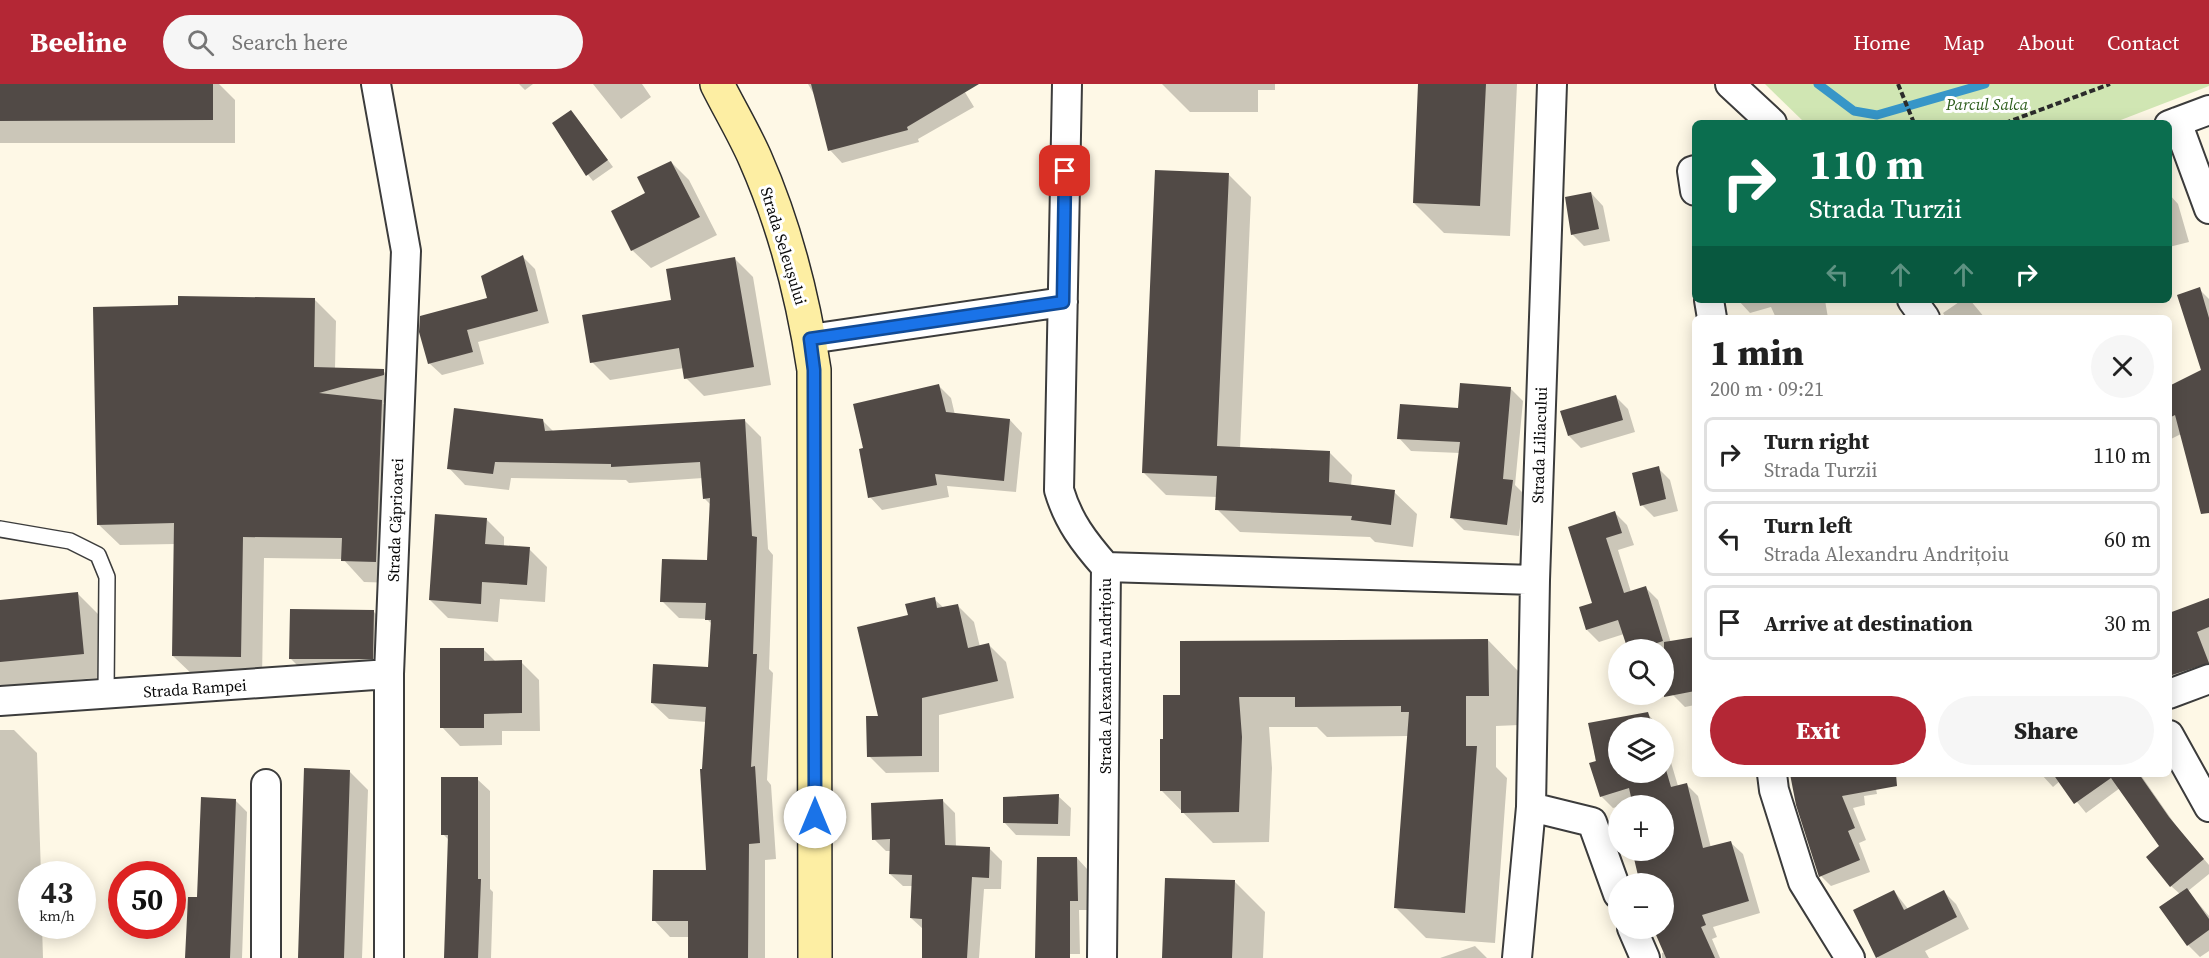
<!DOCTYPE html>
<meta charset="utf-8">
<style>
:root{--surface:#fff;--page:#f6f6f6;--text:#222;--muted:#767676;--line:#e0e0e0;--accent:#b42735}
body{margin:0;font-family:"Source Serif 4",serif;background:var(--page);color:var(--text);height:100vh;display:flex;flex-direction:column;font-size:22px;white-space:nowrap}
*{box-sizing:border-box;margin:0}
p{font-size:20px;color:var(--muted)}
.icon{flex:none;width:33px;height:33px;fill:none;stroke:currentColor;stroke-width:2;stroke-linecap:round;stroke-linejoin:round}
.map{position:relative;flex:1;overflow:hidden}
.sheet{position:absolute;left:1692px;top:231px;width:480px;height:462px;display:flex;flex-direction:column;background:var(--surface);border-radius:9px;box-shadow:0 3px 15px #0003}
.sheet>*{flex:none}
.guide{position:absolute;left:1692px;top:36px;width:480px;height:183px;border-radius:9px;box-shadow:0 3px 15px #0003;background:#0b6e4f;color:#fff;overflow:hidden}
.buttons{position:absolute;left:1608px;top:555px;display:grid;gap:12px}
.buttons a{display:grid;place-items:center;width:66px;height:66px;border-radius:50%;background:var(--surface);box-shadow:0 3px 15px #0003;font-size:30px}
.speed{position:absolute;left:18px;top:777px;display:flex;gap:12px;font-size:30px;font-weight:700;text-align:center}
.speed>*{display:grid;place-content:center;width:78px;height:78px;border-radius:50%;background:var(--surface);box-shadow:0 3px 15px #0003;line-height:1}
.speed small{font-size:15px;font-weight:400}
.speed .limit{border:9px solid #d22;background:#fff;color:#111}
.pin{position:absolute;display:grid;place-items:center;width:51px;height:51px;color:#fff;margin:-26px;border-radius:12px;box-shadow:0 3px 9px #0006}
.me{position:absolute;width:66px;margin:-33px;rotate:0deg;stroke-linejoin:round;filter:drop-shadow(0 0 4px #0008)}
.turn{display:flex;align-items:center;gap:21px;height:126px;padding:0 18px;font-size:27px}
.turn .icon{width:78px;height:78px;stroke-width:2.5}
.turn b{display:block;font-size:42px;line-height:51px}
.lanes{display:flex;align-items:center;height:57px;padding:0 18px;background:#0003;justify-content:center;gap:30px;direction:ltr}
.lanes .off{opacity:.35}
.round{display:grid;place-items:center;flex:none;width:63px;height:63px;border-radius:32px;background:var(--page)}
.head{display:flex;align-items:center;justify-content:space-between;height:102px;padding:0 18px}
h1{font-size:36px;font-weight:800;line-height:45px}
.button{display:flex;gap:12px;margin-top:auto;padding:12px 18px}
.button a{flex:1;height:69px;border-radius:36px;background:var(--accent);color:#fff;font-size:24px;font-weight:800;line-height:69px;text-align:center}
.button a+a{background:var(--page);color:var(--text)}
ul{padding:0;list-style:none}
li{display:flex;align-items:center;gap:18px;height:75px;margin:0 12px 9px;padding:0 6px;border:3px solid var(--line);border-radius:9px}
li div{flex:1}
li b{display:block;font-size:22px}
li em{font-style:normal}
header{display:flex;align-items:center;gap:36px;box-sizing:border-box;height:84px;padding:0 30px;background:var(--accent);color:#fff}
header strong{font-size:28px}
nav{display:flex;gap:33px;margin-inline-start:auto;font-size:21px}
.search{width:420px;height:54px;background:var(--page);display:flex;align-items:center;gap:15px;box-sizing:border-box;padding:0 21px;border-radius:33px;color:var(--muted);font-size:22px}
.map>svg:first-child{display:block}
.green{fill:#d0e6b3}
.shadow{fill:#0003}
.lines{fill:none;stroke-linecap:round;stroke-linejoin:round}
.stream{stroke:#3796c8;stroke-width:9}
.building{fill:#514a46}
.lane-casing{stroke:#3c3c3c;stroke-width:18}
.street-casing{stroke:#3c3c3c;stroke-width:32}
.secondary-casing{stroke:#2b2b2b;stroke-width:36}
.path{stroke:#2b2b2b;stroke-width:4;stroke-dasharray:6 3;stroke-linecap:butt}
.lane{stroke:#fff;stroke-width:15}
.street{stroke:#fff;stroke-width:28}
.secondary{stroke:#fdeea3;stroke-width:33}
.route-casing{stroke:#114b97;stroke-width:15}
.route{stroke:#1a73e8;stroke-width:10}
.labels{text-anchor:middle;stroke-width:6;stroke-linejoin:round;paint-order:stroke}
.park-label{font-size:16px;font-style:italic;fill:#2e5e1d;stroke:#fff}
.street-label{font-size:16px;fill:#090909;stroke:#fff}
</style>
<header>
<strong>Beeline</strong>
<div class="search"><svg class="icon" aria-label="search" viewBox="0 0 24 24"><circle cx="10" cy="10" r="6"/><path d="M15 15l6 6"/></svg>Search here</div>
<nav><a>Home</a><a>Map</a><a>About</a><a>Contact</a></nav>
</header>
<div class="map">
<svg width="2209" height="874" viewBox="0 0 2209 874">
<rect width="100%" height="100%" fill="#fef8e6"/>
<path class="green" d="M1765,0H2209V2L2113,39H1805Z"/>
<path class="shadow" d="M0,0H219L235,16V59H0Z
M519,0H533L525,6Z
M593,0H642L651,13L621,35Z
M808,0H960L974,23L918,55L919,58L842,79L830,66L815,12Z
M1162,0H1275V6H1258V28H1190Z
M1420,0H1517L1510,152L1444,149L1414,119Z
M576,33L613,83L593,97L574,73Z
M671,78L689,96L717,151L651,184L632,166L648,110Z
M1229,91L1251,113L1240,365L1329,368L1352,391L1351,402L1394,408L1417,430L1413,463L1375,458L1370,453L1240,448L1217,425V413L1166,411L1144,389Z
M1591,109L1603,122L1610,157L1584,162L1572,150Z
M2169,110L2178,120L2189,158L2169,163Z
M523,173L535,185L549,239L478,258L484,280L442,291L429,279L489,215Z
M735,175L753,193L771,301L704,312L686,294L684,284L610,296L592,278L673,217Z
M2199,205L2209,215V408L2181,350L2169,356V303L2203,287Z
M315,216L336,237L335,285L383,287L405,308V313L383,319L403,339L397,499L364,498L343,475L264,474L262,594L195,593L173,572L175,460L120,461L98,440Z
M1738,216H1825L1828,234H1776L1771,223L1750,229Z
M1962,216H1970L1985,234H1946L1943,229Z
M939,302L951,314L955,331L1010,336L1022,349L1016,408L947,402L949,413L882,426L870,413Z
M1510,304L1523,317L1515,401L1524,410L1519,452L1464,446L1451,433L1460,369L1411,367L1399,354Z
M1616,313L1628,325L1635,348L1581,364L1569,352Z
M542,336L554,348L745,337L761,353L768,465L773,471L769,585L773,589L767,696L771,701L776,775L765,776V874H689V853H670L654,836L708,788L704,687L706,638L669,635L652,619L709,585L712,540L707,535L679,534L662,517L708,478L711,421L704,414L703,394L629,399L626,396L511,394L509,406L465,401L449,384Z
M1658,384L1670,396L1678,427L1654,433L1642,421Z
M1615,429L1627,441L1634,461L1618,466L1631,508L1646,504L1658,516L1671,559L1695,554V621L1685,623L1673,611L1664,566H1629L1624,550L1599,558L1587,546L1594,520L1570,444Z
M486,435L504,453V463L529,465L547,483L545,518L500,515L498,538L448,534L430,516Z
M78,510L101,533L106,593L0,603V517Z
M934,515L944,524L957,521L974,538L980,563L989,561L1006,578L1014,614L939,631V688L886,689L869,672L909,532Z
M2209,516V603L2169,602V531Z
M373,527L391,545V592H308L290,574Z
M1488,556L1518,587L1519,641L1496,642V683L1507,694L1495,859L1426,854L1395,823L1408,652L1327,653L1317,643H1269L1272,684L1269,758L1213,759L1162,707L1165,657L1181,613Z
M483,565L496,578H521L539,596L540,647H502V661L460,662L442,643Z
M1647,629L1660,644H1618V688H1664V655L1678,702L1686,700L1698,712L1711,764L1731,759L1743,770L1760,829L1713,843L1717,853L1712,855L1720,874H1662V869L1665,868L1664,722L1634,718L1613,724L1601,712L1590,640Z
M0,646H14L37,669L41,790H32V842H42L43,874H0Z
M350,688L368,706L362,874H299Z
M1792,690H1873L1877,710L1864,712L1865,721L1853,724L1866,756L1859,759L1870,788L1831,802L1819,790Z
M2041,690H2140L2179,746L2209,781V790L2188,807L2209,832V867L2200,873L2188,861L2180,810L2171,802L2161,762L2120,704L2086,729L2060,697L2053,703Z
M477,695L490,707V805L493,808L491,874H446L450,757L443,750Z
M1058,712L1071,724L1070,752L1016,751L1004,738Z
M235,716L247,728L242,874H187Z
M943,717L955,729L956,763L989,764L1002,777L1001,805H984L979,874H924L923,845L911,834L913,802H903L890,790L891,767H886L874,755Z
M1077,774L1087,785V826H1079L1080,870H1049Z
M1235,798L1265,828L1263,874H1163Z
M1894,807L1908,825L1943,807L1956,820L1969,845L1925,867L1929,874H1878L1855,827Z
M1475,862L1487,874H1440Z"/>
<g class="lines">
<path class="stream" d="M1818,0L1854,27L1877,31L1985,0"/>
</g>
<path class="building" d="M0,0H213V36L0,37Z
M811,0H979L907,43L908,46L828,67Z
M1418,0H1486L1480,122L1413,119Z
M571,26L608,76L586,92L552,39Z
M671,77L700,133L631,167L611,127L645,109L637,93Z
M1155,86L1229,89L1217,362L1330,367L1329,398L1395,406L1391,441L1351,436L1352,432L1215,426L1217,392L1142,389Z
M1591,108L1599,145L1571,151L1565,113Z
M523,171L538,227L467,246L473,268L428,280L419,248L420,232L487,214L481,192Z
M735,173L754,283L684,295L679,264L590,279L582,231L671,216L666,185Z
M2200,203L2209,234V429L2201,430L2175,331L2169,334V302L2201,286L2177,211Z
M178,212L315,214L314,283L384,285V291L319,309L382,316L376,478L341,477L342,454L243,453L241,573L172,572L174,439L97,441L93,223L178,221Z
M1460,299L1511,303L1503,395L1513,396L1507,441L1450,434L1460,358L1397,355L1400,320L1458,324Z
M939,300L946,328L1010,335L1004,397L935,390L937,401L868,414L859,365L863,364L853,320Z
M1616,311L1623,336L1568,352L1560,327Z
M454,324L543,335L545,347L745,335L752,452L757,453L753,570H757L751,683L755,682L760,759L749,760L748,874H688V837H652L653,786H706L700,685H702L706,623L651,619L653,580L708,583L711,536H705L706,519L660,518L662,475L707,476L710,414L703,415L700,378L611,383V380L495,378L493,390L447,385Z
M1659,382L1666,415L1640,422L1632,389Z
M1615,427L1622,449L1606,454L1624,509L1646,502L1663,557L1636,566H1628L1618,536L1586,546L1579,523L1592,519L1568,443Z
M435,430L487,434L485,460L530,463L527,501L482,498L481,520L429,516Z
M78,508L84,570L0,578V516Z
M935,513L937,524L958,520L968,564L989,559L998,597L922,614V672L867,673L866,632H878L857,543L908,531L905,520Z
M2209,514V543L2197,548L2209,579L2169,592V529Z
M290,525L374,526L373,575H289Z
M1695,553V607L1664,613V558Z
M1488,555L1489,612H1466V662H1477L1465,829L1394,824L1409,628H1401V622L1295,623V613H1239L1242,653L1239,728L1181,729V707H1160V655H1163V611H1180V557Z
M440,564H484V577L522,576V629L484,630V644H440Z
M1648,628L1653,644H1618V688H1664V679L1671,703L1687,699L1703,764L1731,757L1749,817L1702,831L1706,841L1701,843L1715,874H1666L1653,844H1664V800H1640L1632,766H1664V722H1633L1629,704L1600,713L1589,679L1596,677L1588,639Z
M304,684L350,686L344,874H298Z
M1790,690H1896L1897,702L1842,712L1855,744L1848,747L1860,776L1819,793L1796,721Z
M2053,690H2139L2169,733L2204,775L2170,803L2146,773L2159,762L2111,694L2074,720Z
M441,693H478V795H481L478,874H444L448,751H441Z
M1059,710L1058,740L1003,739V713Z
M201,713L236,715L230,874H185L188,813H197Z
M943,715L945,761L990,763L989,794L972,793L967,874H922V835L910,834L912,791L889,790L890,755L872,756L871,719Z
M1037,773H1077L1078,817H1070V874H1035Z
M1165,794L1235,796L1232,874H1162Z
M2187,804L2209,835V846L2187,862L2159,823Z
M1894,806L1904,826L1944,806L1957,833L1876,874L1853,826Z"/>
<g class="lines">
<g class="lane-casing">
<path id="lane" d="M0,445L70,457L98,471L107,493L106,610"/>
</g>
<g class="street-casing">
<path id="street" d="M376,0L406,167L389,590V874
M1067,0L1059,406C1068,437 1084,458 1106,483L1102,874
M1730,0L1772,39
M2177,38L2209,125
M2169,41L2209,26
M1695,86L1692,87L1695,107
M1709,216L1712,234
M1912,216L1925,234
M810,255L1063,218
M1106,483L1535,496
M2169,610L2209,595
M0,617L389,590
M2169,651L2209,723
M1772,690L1774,706L1803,798L1850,874
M1531,723L1592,738L1618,810
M1632,844L1645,874
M266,874V700
M1517,874L1531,723L1535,496L1552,0"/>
</g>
<g class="secondary-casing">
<path id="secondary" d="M717,0C729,24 744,49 755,74C785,142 803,213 814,286L815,874"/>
</g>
<path class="path" d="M1898,0L1914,39
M2005,39L2110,0"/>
<use href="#lane" class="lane"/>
<use href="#street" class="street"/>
<use href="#secondary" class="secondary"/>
</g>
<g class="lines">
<g class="route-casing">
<path id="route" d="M815,733L814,286L810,255L1063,218L1065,87"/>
</g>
<use href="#route" class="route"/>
</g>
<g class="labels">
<g class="park-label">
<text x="1987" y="26">Parcul Salca</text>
</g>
<g class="street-label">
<text transform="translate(784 162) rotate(73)" y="6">Strada Seleușului</text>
<text transform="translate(1539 361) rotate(-88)" y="6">Strada Liliacului</text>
<text transform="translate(395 436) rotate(-88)" y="6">Strada Căprioarei</text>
<text transform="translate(1105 592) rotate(-90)" y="6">Strada Alexandru Andrițoiu</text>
<text transform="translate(195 604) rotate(-4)" y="6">Strada Rampei</text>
</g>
</g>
</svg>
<div class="buttons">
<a><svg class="icon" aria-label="search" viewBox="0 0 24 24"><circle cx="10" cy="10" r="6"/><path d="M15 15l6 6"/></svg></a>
<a><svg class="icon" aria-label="layers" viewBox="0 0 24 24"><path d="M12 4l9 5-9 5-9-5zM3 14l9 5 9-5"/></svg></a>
<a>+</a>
<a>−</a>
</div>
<div class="speed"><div>43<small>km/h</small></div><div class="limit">50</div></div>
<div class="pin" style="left:1065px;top:87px;background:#d93025"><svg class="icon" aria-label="arrive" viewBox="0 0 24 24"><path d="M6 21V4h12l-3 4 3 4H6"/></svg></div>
<svg class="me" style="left:815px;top:733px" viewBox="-20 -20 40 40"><circle r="19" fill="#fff"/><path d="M0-13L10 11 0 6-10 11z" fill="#1a73e8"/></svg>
<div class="guide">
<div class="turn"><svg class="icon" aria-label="right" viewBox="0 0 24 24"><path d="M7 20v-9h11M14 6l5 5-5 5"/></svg><div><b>110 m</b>Strada Turzii</div></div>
<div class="lanes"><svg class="icon off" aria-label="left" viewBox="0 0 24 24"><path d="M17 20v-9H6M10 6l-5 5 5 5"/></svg><svg class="icon off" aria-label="ahead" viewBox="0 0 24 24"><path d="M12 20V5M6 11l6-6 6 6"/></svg><svg class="icon off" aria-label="ahead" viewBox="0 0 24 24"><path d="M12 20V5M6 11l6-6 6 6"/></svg><svg class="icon" aria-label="right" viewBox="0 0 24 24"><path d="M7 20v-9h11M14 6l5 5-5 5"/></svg></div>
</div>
<section class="sheet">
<div class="head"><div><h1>1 min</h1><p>200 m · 09:21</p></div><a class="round"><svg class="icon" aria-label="close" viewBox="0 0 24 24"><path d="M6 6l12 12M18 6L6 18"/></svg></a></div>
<ul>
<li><svg class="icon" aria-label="right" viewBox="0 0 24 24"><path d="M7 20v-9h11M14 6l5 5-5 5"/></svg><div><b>Turn right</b><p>Strada Turzii</p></div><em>110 m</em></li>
<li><svg class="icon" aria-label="left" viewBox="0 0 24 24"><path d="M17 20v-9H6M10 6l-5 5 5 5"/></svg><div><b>Turn left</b><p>Strada Alexandru Andrițoiu</p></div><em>60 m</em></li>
<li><svg class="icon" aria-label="arrive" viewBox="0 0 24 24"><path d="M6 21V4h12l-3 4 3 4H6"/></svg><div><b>Arrive at destination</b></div><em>30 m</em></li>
</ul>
<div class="button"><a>Exit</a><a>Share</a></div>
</section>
</div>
